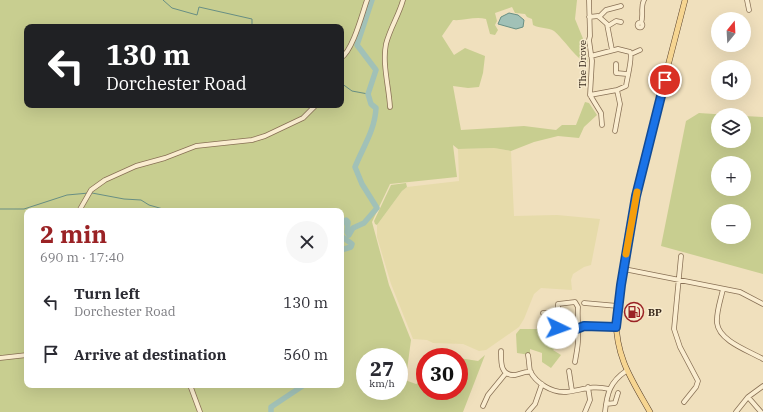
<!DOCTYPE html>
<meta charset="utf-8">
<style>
:root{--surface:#fff;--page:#f7f7f7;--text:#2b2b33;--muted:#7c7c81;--accent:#9a2225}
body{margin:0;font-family:"IBM Plex Serif",serif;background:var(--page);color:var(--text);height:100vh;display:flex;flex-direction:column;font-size:15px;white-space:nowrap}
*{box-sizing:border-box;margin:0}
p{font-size:13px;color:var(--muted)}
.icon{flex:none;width:22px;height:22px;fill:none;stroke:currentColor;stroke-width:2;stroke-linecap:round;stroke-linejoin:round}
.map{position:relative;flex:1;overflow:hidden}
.side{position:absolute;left:24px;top:208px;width:320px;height:180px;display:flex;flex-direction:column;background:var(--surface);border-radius:8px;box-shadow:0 4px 16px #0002}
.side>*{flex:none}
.top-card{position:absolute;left:24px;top:24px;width:320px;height:84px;border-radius:8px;box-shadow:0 4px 16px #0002;background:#202124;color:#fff;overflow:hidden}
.needle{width:26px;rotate:18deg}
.tools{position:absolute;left:711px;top:12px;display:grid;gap:8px}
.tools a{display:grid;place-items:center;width:40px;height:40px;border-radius:50%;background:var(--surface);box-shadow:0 4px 16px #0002;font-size:20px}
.speed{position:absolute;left:356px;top:348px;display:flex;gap:8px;font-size:20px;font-weight:700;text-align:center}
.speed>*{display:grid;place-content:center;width:52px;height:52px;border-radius:50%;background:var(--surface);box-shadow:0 4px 16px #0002;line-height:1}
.speed small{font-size:10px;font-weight:400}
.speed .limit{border:6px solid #d22;background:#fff;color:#111}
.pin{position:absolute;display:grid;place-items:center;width:34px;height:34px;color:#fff;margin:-17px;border:2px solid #fff;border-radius:50%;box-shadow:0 1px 4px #0007}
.me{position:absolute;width:44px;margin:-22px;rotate:93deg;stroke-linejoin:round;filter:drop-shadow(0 0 3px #0008)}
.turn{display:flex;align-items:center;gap:14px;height:84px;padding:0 16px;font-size:18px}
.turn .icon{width:52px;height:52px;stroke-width:2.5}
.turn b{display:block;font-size:28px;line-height:34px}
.round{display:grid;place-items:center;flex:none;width:42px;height:42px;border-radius:21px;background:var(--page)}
.summary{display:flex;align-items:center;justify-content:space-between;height:68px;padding:0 16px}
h1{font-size:24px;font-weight:800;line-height:30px;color:var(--accent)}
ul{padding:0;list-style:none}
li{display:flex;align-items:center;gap:12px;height:52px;padding:0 16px}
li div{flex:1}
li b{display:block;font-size:15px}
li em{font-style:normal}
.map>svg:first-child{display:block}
.farmland{fill:#e6dbaa}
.green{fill:#c8ce90;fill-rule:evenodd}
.water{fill:#a1c1b7;stroke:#688f84}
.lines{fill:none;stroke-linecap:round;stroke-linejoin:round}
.stream{stroke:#688f84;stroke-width:1}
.river{stroke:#a1c1b7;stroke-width:5.5}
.minor-casing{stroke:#887055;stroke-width:5.5}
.major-casing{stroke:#553e2a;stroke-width:6}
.minor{stroke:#faedd0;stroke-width:4}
.major{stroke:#f6d591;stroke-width:5}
.route-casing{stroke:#114b97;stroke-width:10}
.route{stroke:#1a73e8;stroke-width:7}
.slow{stroke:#f59e0b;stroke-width:7}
.labels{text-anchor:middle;stroke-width:3;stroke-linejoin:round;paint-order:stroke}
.street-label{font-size:10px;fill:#37281b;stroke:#f7eacc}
.poi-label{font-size:10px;font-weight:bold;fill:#37281b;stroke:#f7eacc;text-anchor:start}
</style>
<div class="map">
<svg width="763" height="412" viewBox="0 0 763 412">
<rect width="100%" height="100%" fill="#f0e0bd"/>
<path class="farmland" d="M494,148L511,151L514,216L557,215L600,219L591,265L584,267L573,274L571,280L572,290L541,288L534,294L524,319L519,327L486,350L479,351L463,344L433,343L427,340L413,339L391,284L377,237V225L402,191L407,187L459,181L458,149Z"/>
<path class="green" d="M0,0H577L575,19L584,41L588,61L586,62C576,59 563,38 554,31C548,27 540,29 533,25L532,19L527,17L525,14L515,13L512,7L495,13L497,21L495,25L498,30L495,35L490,34L486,19C475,16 464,21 453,20L442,36L454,55L465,48L485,56L483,73L479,87L468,88L453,86L461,130L524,126L556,130L562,125H576L585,102L589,103L597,115L584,127L579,138L558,136L534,142L511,151L494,148L458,149L453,145L457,177L390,184L372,222L389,285L411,340L407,370L402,379L416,384L425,380V391H459V358L478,361L485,355L463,412H0ZM27,27H341V105H27ZM27,211H341V385H27ZM365,357H399V391H365Z
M699,113L729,115H718V141H744V116L763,117V274L661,246L686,121ZM718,163H744V189H718ZM718,211H744V237H718Z
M406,183L407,187L402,191L377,225L375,224L374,221L391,185Z
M520,329H549L552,331L555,348L553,350L561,355L551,368L542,362V353L530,349V355L517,353L516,334Z"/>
<path class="water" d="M509,13L518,15L524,20L523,27L516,29L498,24L501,17Z"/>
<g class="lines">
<path class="stream" d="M163,0L172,8L197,15L199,7L252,19V27
M341,83L352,91L368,94
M92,193L124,199L141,200L149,205L170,211
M0,209H24L67,195L89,193"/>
<path class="river" d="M341,250L351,247L352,244L341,236V226L343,222L346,220L348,222L347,232L349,235L353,228L364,223L377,208L362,184L355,167C363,147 375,130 376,108L371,104L368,94L376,70L357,45L372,0
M271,412V407L304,385"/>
<g class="minor-casing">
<path id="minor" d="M589,0L590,36L589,40L592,61L590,95L601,113L602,125
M747,0L749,10
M589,17L598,16L607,24L612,50
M599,17L606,10L621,6
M637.5 25a2.5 2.5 0 1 1 5 0a2.5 2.5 0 1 1-5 0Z
M641,23C644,15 640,7 644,0
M608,26L616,21L621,22
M631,54L640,50
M341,58C353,50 362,14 367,0
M616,64V73L627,74
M590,95L617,90L626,86C627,78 633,57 630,52L618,49L591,56
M390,107C389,87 382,64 386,44C390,28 399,15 403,0
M615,131L620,104L617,90
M79,211L91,190L105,180L136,166L165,158L196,146L252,140L265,136L303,118L316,105
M681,256L674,329L680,347L698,381L696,387L684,402
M624,269L740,292L763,304
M723,289C721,299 716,312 717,323C719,341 749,351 763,359
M584,303L618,306
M543,313H557
M501,351C501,362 500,376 515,375C521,374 525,371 531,372
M528,355C529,360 529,366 530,371C536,383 552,393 566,392C583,390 591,385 609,389
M0,358L27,355
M575,362C576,355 578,347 578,340C579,329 577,318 578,307L575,302L558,304V328L560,330H574L584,327H616
M569,371L572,391
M190,385L200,412
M748,397L761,412
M606,404L615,403L618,393
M483,406L488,395L506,373
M528,412L535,404L542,384
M585,412L590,400L588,387
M605,412C607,393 610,382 626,371
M736,412L748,397L763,386"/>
</g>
<g class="major-casing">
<path id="major" d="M650,412C632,380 616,358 616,319L640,174L685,0"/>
</g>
<use href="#minor" class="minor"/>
<use href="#major" class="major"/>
</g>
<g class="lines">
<g class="route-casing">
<path id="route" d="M558,328L560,330H574L584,326L616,327L621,285L636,196L665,80"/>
</g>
<use href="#route" class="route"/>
<path class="slow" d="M626,254L637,192"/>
</g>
<defs>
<g id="fuel-ring" transform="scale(1)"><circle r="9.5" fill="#f7eacc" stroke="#9a2225" stroke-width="1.5"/><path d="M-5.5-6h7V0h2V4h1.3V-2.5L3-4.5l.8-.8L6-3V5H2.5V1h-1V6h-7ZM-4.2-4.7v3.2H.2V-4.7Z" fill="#9a2225"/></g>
</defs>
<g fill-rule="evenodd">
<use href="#fuel-ring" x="634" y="312"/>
</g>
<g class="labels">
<g class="street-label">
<text transform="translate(582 64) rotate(-90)" y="4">The Drove</text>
</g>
<g class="poi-label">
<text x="648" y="316">BP</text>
</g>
</g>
</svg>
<div class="tools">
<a><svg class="needle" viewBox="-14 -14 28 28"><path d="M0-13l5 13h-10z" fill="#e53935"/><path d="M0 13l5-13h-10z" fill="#7c7c81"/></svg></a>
<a><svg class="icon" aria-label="sound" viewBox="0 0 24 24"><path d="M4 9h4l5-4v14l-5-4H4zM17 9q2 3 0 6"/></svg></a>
<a><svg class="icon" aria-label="layers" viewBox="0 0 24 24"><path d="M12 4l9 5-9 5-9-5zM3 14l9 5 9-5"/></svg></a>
<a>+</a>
<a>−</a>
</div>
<div class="speed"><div>27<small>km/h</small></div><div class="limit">30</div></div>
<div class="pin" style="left:665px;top:80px;background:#d93025"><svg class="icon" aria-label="arrive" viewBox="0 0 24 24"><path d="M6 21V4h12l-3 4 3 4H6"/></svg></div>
<svg class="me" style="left:558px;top:328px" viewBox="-20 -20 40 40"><circle r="19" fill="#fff"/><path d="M0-13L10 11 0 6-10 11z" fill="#1a73e8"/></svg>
<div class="top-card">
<div class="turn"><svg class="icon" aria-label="left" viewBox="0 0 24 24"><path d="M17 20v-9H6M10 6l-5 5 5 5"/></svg><div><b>130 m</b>Dorchester Road</div></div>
</div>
<section class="side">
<div class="summary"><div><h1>2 min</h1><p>690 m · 17:40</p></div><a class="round"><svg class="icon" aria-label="close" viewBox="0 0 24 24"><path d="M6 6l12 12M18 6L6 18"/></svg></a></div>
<ul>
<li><svg class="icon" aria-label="left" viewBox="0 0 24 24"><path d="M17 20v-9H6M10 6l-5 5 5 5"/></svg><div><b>Turn left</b><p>Dorchester Road</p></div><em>130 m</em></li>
<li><svg class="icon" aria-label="arrive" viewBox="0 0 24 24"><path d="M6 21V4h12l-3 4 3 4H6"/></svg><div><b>Arrive at destination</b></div><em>560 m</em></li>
</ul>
</section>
</div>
